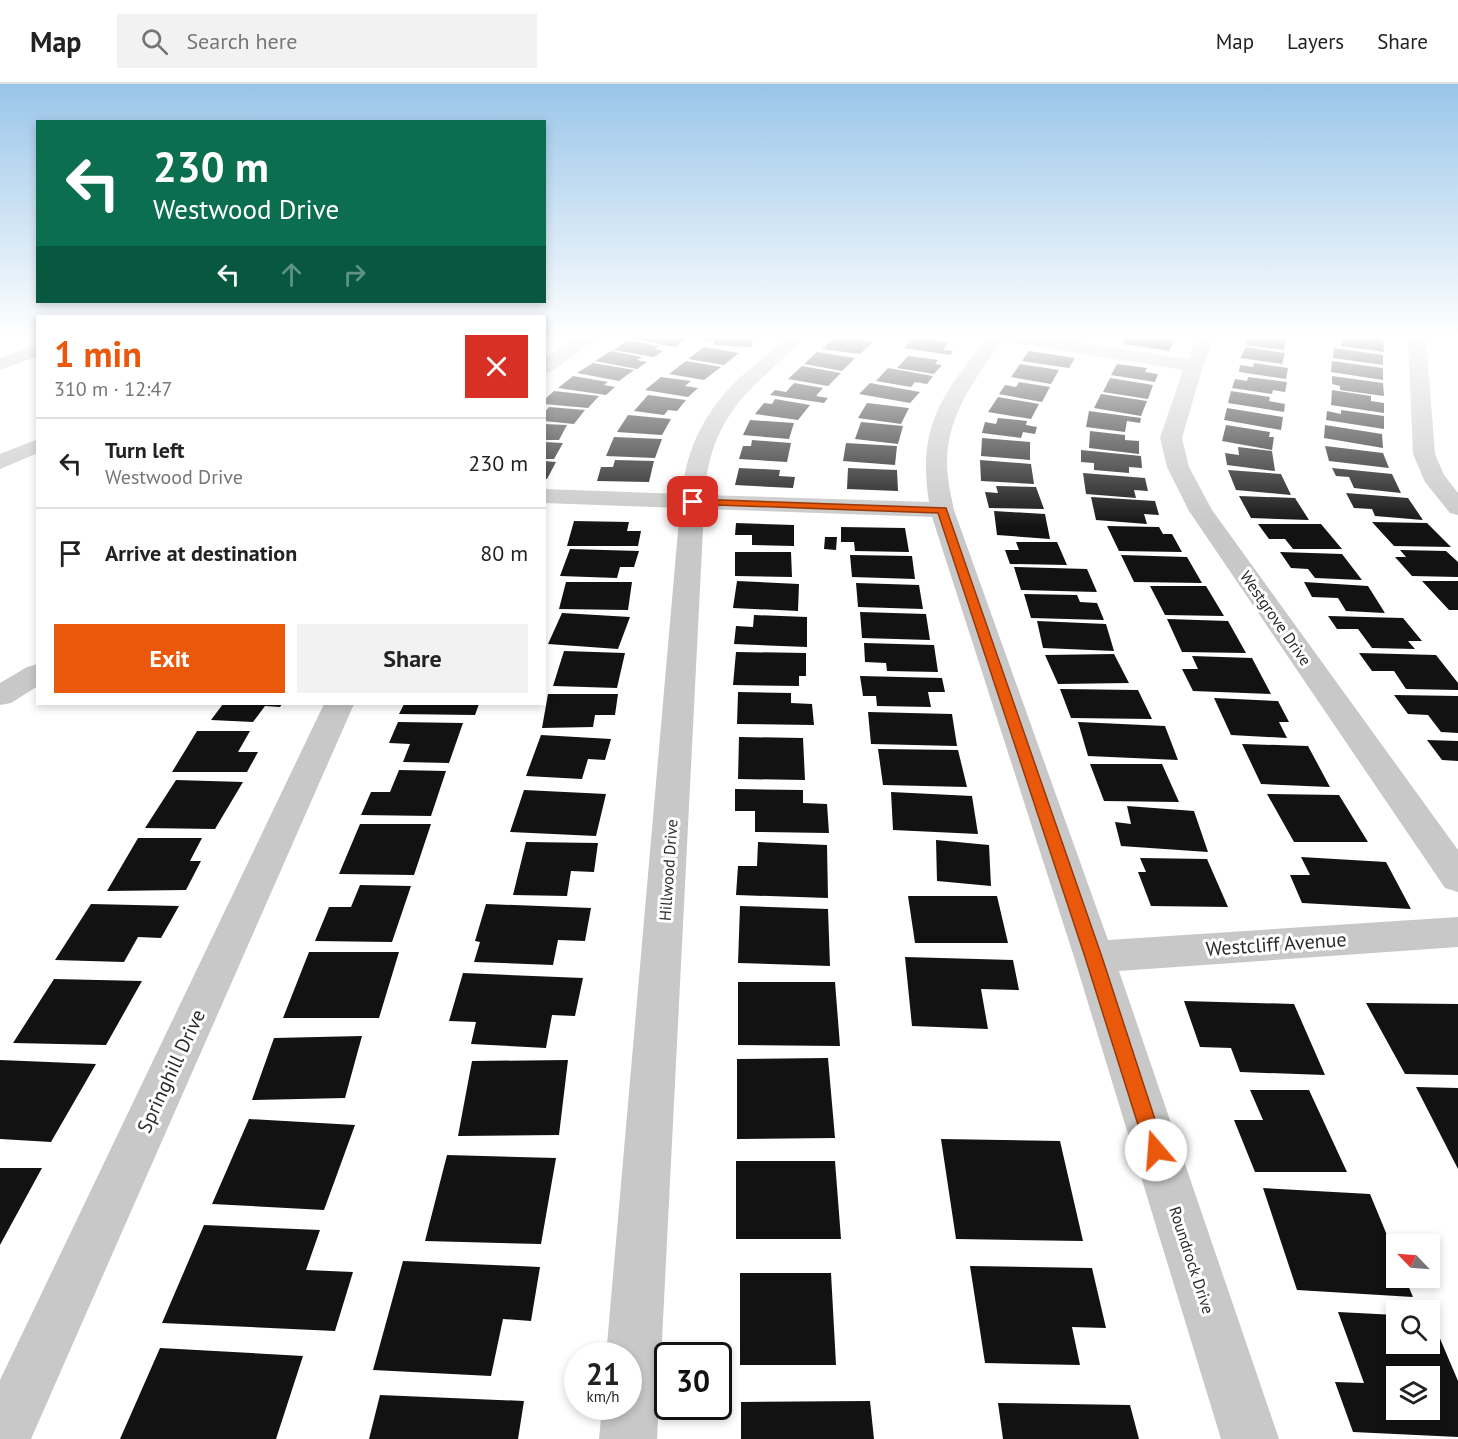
<!DOCTYPE html>
<meta charset="utf-8">
<style>
:root{--surface:#fff;--page:#f2f2f2;--text:#222;--muted:#767676;--line:#e0e0e0;--accent:#ea580c}
body{margin:0;font-family:"PT Sans",sans-serif;background:var(--page);color:var(--text);height:100vh;display:flex;flex-direction:column;font-size:22px;white-space:nowrap}
*{box-sizing:border-box;margin:0}
p{font-size:20px;color:var(--muted)}
.icon{flex:none;width:33px;height:33px;fill:none;stroke:currentColor;stroke-width:2;stroke-linecap:round;stroke-linejoin:round}
.map{position:relative;flex:1;overflow:hidden}
.panel{position:absolute;left:36px;top:231px;width:510px;height:390px;display:flex;flex-direction:column;background:var(--surface);border-radius:0px;box-shadow:0 3px 9px #0003}
.panel>*{flex:none}
.guide{position:absolute;left:36px;top:36px;width:510px;height:183px;border-radius:0px;box-shadow:0 3px 9px #0003;background:#0b6e4f;color:#fff;overflow:hidden}
.needle{width:39px;rotate:295deg}
.buttons{position:absolute;left:1386px;top:1150px;display:grid;gap:12px}
.buttons a{display:grid;place-items:center;width:54px;height:54px;border-radius:0px;background:var(--surface);box-shadow:0 3px 9px #0003;font-size:30px}
.speed{position:absolute;left:564px;top:1258px;display:flex;gap:12px;font-size:30px;font-weight:700;text-align:center}
.speed>*{display:grid;place-content:center;width:78px;height:78px;border-radius:50%;background:var(--surface);box-shadow:0 3px 9px #0003;line-height:1}
.speed small{font-size:15px;font-weight:400}
.speed .limit{border:3px solid #111;border-radius:9px;background:#fff;color:#111}
.pin{position:absolute;display:grid;place-items:center;width:51px;height:51px;color:#fff;margin:-26px;border-radius:12px;box-shadow:0 3px 9px #0006}
.me{position:absolute;width:66px;margin:-33px;rotate:342deg;stroke-linejoin:round;filter:drop-shadow(0 0 4px #0008)}
.turn{display:flex;align-items:center;gap:21px;height:126px;padding:0 18px;font-size:27px}
.turn .icon{width:78px;height:78px;stroke-width:2.5}
.turn b{display:block;font-size:42px;line-height:51px}
.lanes{display:flex;align-items:center;height:57px;padding:0 18px;background:#0003;justify-content:center;gap:30px;direction:ltr}
.lanes .off{opacity:.35}
.round{display:grid;place-items:center;flex:none;width:63px;height:63px;border-radius:0px;background:var(--page)}
.summary{display:flex;align-items:center;justify-content:space-between;height:102px;padding:0 18px}
h1{font-size:36px;font-weight:800;line-height:45px;color:var(--accent)}
.cta{display:flex;gap:12px;margin-top:auto;padding:12px 18px}
.cta a{flex:1;height:69px;border-radius:0px;background:var(--accent);color:#fff;font-size:24px;font-weight:800;line-height:69px;text-align:center}
.cta a+a{background:var(--page);color:var(--text)}
ul{padding:0;list-style:none}
li{display:flex;align-items:center;gap:18px;height:90px;padding:0 18px;border-top:2px solid var(--line)}
li div{flex:1}
li b{display:block;font-size:22px}
li em{font-style:normal}
header{display:flex;align-items:center;gap:36px;box-sizing:border-box;height:84px;padding:0 30px;background:var(--surface);border-bottom:2px solid var(--line)}
header strong{font-size:28px}
nav{display:flex;gap:33px;margin-inline-start:auto;font-size:21px}
.search{width:420px;height:54px;background:var(--page);display:flex;align-items:center;gap:15px;box-sizing:border-box;padding:0 21px;border-radius:0px;color:var(--muted);font-size:22px}
.map>svg:first-child{display:block}
.building{fill:#121212;fill-rule:evenodd}
.lines{fill:none;stroke-linecap:round;stroke-linejoin:round}
.minor{fill:#c8c8c8;fill-rule:evenodd}
.secondary{fill:#b5b5b5;fill-rule:evenodd}
.route{fill:#ea580c;stroke:#983908;stroke-width:1.5}
.labels{text-anchor:middle;stroke-width:6;stroke-linejoin:round;paint-order:stroke}
.street-label{font-size:16px;fill:#2b2b2b;stroke:#fff}
.near-street-label{font-size:20px;fill:#2b2b2b;stroke:#fff}
</style>
<header>
<strong>Map</strong>
<div class="search"><svg class="icon" aria-label="search" viewBox="0 0 24 24"><circle cx="10" cy="10" r="6"/><path d="M15 15l6 6"/></svg>Search here</div>
<nav><a>Map</a><a>Layers</a><a>Share</a></nav>
</header>
<div class="map">
<svg width="1458" height="1355" viewBox="0 0 1458 1355">
<rect width="100%" height="100%" fill="#fff"/>
<path class="building" d="M633,253H688L675,263L631,255Z
M705,253H754L751,263L713,261L715,257L704,256Z
M835,253H843L873,258L860,270L822,265Z
M914,253L949,258L943,266L953,267L950,271L904,264Z
M1114,253H1151L1174,257L1169,267L1123,260L1125,256Z
M1247,253L1286,255L1284,266L1245,261Z
M1342,253L1383,256L1384,268L1341,262Z
M628,256L659,262L655,265L663,267L654,273L614,266Z
M704,263L739,269L724,281L688,275Z
M1246,263L1285,269L1282,280L1240,274Z
M1334,264L1383,271V281L1333,274Z
M611,267L642,273L637,276L647,278L637,285L595,277Z
M1029,267L1075,274L1069,284L1022,277Z
M817,268L855,274L842,287L804,280Z
M908,272L938,276L935,280L942,281L934,290L897,284Z
M686,277L721,283L704,296L669,290Z
M1332,277L1383,284V296L1331,288Z
M593,279L634,286L619,297L577,289Z
M1254,279L1288,284L1286,295L1239,288L1240,281L1253,283Z
M1020,280L1059,286L1051,300L1011,293Z
M1117,280L1147,284L1145,288L1158,290L1155,298L1111,291Z
M802,282L841,289L828,302L788,295Z
M888,284L933,292L927,300L915,298L911,303L876,297Z
M573,292L608,298L604,301L615,303L606,311L558,304Z
M1332,292L1383,299L1384,312L1340,306V302L1332,300Z
M661,293L691,297L685,302L698,304L688,313L645,306Z
M1248,293L1287,298L1285,308L1273,306L1272,310L1232,304L1235,295L1247,297Z
M1110,294L1153,301L1148,315L1103,308Z
M1019,298L1050,303L1042,318L999,310L1005,301L1016,303Z
M794,299L823,304L816,312L828,314L824,319L770,311L775,306L786,308Z
M870,299L920,308L910,319L859,310Z
M1332,306L1371,312V317L1384,319V329L1331,321Z
M554,307L599,312L588,324L544,320V316Z
M1231,307L1270,313L1269,317L1285,320L1284,328L1228,319Z
M1101,310L1147,317L1141,332L1094,324Z
M648,311L686,316L677,327L668,326L664,331L634,327Z
M998,313L1039,320L1031,335L988,328Z
M775,315L810,321L798,336L755,330L764,319L772,320Z
M867,319L909,324L901,340L858,334Z
M549,323L585,326L574,340L544,337V329Z
M1227,324L1283,333L1281,346L1224,336Z
M1341,326L1384,332V345L1326,336L1327,327L1341,330Z
M1089,327L1141,334L1140,339L1127,337L1125,348L1086,343Z
M628,331L671,335L662,351L617,348Z
M998,334L1027,337L1026,341L1037,343L1035,350L1023,348L1021,354L982,349L985,338L996,340Z
M750,336L794,339L789,355L743,351Z
M861,338L903,342L898,360L855,355Z
M544,340L567,341L559,356H544Z
M1226,341L1270,348L1269,353H1274L1272,366L1222,357Z
M1325,341L1382,350L1383,364L1324,354Z
M1090,347L1125,351V356L1139,357V370L1089,364Z
M614,353L662,355L655,374L606,372Z
M982,354L1030,358V376L981,372Z
M752,356L791,359L787,378L739,375L743,362H751Z
M544,358L563,359L554,375H544Z
M846,359L897,362L895,381L843,377Z
M1325,362L1383,369L1389,384L1329,377Z
M1238,363L1272,367L1275,387L1227,381L1225,369L1239,371Z
M1081,366L1141,372L1142,384L1129,383V389L1094,386V379L1081,378Z
M615,376L654,377L649,398L597,397L601,383H613Z
M980,376L1031,380L1034,400L981,397Z
M544,377L556,378L547,395H544Z
M739,384L780,386L779,392L795,393L793,404L735,401Z
M848,384L897,386L898,407L847,405Z
M1332,384L1392,390L1401,409L1354,404L1349,393L1336,392Z
M1228,386L1281,390L1291,411L1236,406Z
M1083,389L1145,394L1148,407L1134,406L1136,414L1086,410Z
M996,402L1036,403L1044,425L989,424L985,408L998,409Z
M1346,409L1408,414L1423,436L1375,432L1372,425L1354,424Z
M1239,412L1295,414L1309,436L1251,434Z
M1091,413L1155,417L1159,431L1144,430L1147,440L1096,436Z
M994,427L1045,430L1050,455L997,451Z
M574,437L629,438L627,447H641L638,462H567Z
M1372,438L1427,439L1451,463L1394,462Z
M736,439L794,441V462L752,461V451H735Z
M1258,440H1321L1342,465H1293L1285,455H1269Z
M1107,442L1159,443L1163,450H1172L1182,468L1119,467Z
M841,443L905,444L909,468L855,467L854,458H841Z
M825,453H837L836,466L824,465Z
M1016,458H1057L1067,481L1010,480L1005,466H1019Z
M570,465L639,467L634,483H620L617,494L560,492Z
M1400,466L1446,467L1458,478V493L1412,492L1395,473H1406Z
M735,468H791L792,493L735,492Z
M1280,468L1342,470L1362,496L1315,494L1308,485L1291,484Z
M850,471L912,472L915,495L852,493Z
M1121,471L1187,473L1202,499L1134,498Z
M1014,483L1087,485L1097,508L1021,506Z
M737,497L799,500L798,527L733,524Z
M1422,497H1458V526H1449Z
M566,498H632L628,526L559,525Z
M1304,498L1368,502L1385,529L1346,527L1338,514L1312,513Z
M856,499L919,501L923,525L858,523Z
M1150,502H1206L1224,532L1165,531Z
M1024,510L1077,511L1080,518L1097,519L1104,536L1031,534Z
M860,528L926,530L930,556L862,554Z
M562,529L630,533L618,565L548,560Z
M754,531L807,533V563L734,560L736,542L753,543Z
M1328,532L1403,534L1422,557H1408L1415,565L1372,564L1358,545H1337Z
M1167,535L1228,537L1246,569L1182,568Z
M1037,537L1106,540L1114,567L1043,564Z
M864,559L934,561L938,588L887,587L886,579L865,578Z
M564,567L625,569L617,604L553,602Z
M736,568L806,569V592H799V602L733,601Z
M1359,569L1436,571L1458,599V606L1406,605L1394,587H1372Z
M1114,570L1129,599L1058,600L1045,571Z
M1192,572L1252,574L1271,610L1193,607L1182,585H1198Z
M860,592L942,594L945,608H928L931,623L877,622L876,612H863Z
M1060,605L1138,606L1152,635L1071,634Z
M738,608L791,609V619L812,620L814,641L737,640Z
M548,610H618L615,631H595L593,643L542,644Z
M1394,611L1458,612V649L1441,648L1428,631L1408,630Z
M1214,614L1278,617L1289,638H1279L1287,654L1231,651Z
M223,620H282L280,623L265,622L253,638L211,636Z
M404,620H479L475,631L399,630Z
M868,628L952,630L957,662L871,660Z
M398,638L463,639L449,679L403,678L410,660L389,659Z
M1078,638L1165,642L1178,676L1088,672Z
M197,647H250L238,668H258L247,688H172Z
M541,651L611,655L605,676L588,675L582,695L526,692Z
M739,653L803,654L805,696L738,695Z
M1427,656L1458,657V677L1442,676Z
M1242,660L1308,662L1330,703L1261,700Z
M878,665L958,666L967,703L883,701Z
M1090,680H1162L1179,718L1104,717Z
M399,686L446,687L431,732L361,731L371,708H390Z
M176,696L243,698L215,745L145,744Z
M735,705L803,706V719L827,720L829,749L755,748V727H735Z
M524,706L606,710L596,752L510,748Z
M891,708L972,712L978,750L893,746Z
M1267,710L1339,711L1368,758H1294Z
M1127,722L1194,727L1208,768L1121,762L1115,738L1131,740Z
M360,740H431L414,791L339,790Z
M138,754H202L190,777H201L186,806L107,807Z
M936,756L989,761L991,802L937,797Z
M526,758L598,759L594,788L571,787L567,812L513,811Z
M758,758L827,761L828,814L736,811L738,782H757Z
M1301,773L1386,778L1411,825L1302,819L1290,791H1310Z
M1140,774L1207,775L1228,823L1151,822L1138,788H1146Z
M360,801L411,802L392,858L315,857L329,823H351Z
M908,812H997L1008,859H915Z
M91,820L179,822L161,854L138,853L124,878L55,876Z
M486,820L591,824L585,857L558,856L553,881L474,878L480,858L475,857Z
M740,822L828,825L830,882L738,879Z
M309,868H399L379,934H283Z
M905,873L1013,876L1019,906L981,905L988,945L912,942Z
M463,889L583,894L575,932L552,931L546,964L471,960L476,938L449,937Z
M54,895L142,897L106,961L13,959Z
M738,898H835L840,962L738,961Z
M1184,917L1294,920L1325,991L1240,988L1231,964L1200,963Z
M1366,919L1458,920V991L1405,990Z
M362,952L345,1014L252,1016L274,954Z
M828,974L835,1054L737,1055V975Z
M0,976L96,980L51,1058L0,1055Z
M568,976L559,1051L458,1052L472,977Z
M1416,1003L1458,1004V1085Z
M1250,1006H1309L1347,1088H1255L1234,1036H1263Z
M249,1035L355,1041L324,1126L212,1120Z
M941,1055L1060,1057L1083,1157L956,1155Z
M447,1071L556,1074L541,1160L425,1157Z
M736,1077H835L841,1155H736Z
M0,1084H42L0,1161Z
M1263,1104L1370,1110L1396,1173V1194H1405L1413,1213L1297,1206Z
M204,1141L320,1146L306,1186L353,1188L335,1247L162,1239Z
M403,1177L540,1183L531,1237L503,1235L491,1292L373,1286Z
M970,1182L1092,1184L1106,1244L1072,1243L1080,1281L985,1279Z
M740,1189H831L836,1281H740Z
M1338,1228L1396,1231V1260H1430V1231L1458,1297V1353L1353,1348L1335,1298L1364,1299ZM1396,1293H1430V1326H1396Z
M160,1264L303,1272L276,1355H120Z
M380,1311L524,1317L518,1355H369Z
M870,1317L874,1355H741V1318Z
M998,1319L1130,1321L1139,1355H1003Z"/>
<g class="lines">
<path class="minor" d="M578,253H599L551,288L544,289V275Z
M785,253H803C791,269 777,280 763,293C727,325 707,362 705,411L929,418C917,340 942,313 987,253H1042L1188,275L1197,253H1215L1203,282L1182,354L1189,383L1212,426L1458,766V808L1445,804L1189,427L1167,383L1160,354L1183,286L1002,257C975,295 947,331 947,379C947,395 951,411 954,426L1108,856L1458,833V863L1119,887L1279,1355H1221L1074,873L932,433L704,425L657,1355H599L602,1323H628V1272H606L680,424L544,419V405L682,410C686,362 708,322 744,290C757,278 773,268 785,253Z
M1408,253H1426L1435,370L1444,391L1458,409V431L1450,429L1425,398L1413,370Z
M38,355V369L0,385V370Z
M38,580V602L11,619L0,621V599L27,583Z
M324,620H354L31,1355H0V1296Z"/>
<path class="secondary" d="M38,261V272L0,286V274Z"/>
</g>
<linearGradient id="sky" x2="0" y2="1"><stop stop-color="#99c5e9"/><stop offset="0.57" stop-color="#fff"/><stop offset="1" stop-color="#fff" stop-opacity="0"/></linearGradient>
<rect width="1458" height="443" fill="url(#sky)"/>
<path class="route" d="M693,415L946,424L1102,873L1165,1066L1163,1073L1156,1075L1149,1073L1146,1066L1085,873L938,429L690,420L689,418Z"/>
<g class="labels">
<g class="street-label">
<text transform="translate(1276 534) rotate(55)" y="6">Westgrove Drive</text>
<text transform="translate(668 786) rotate(-86)" y="6">Hillwood Drive</text>
<text transform="translate(1192 1176) rotate(72)" y="6">Roundrock Drive</text>
</g>
<g class="near-street-label">
<text transform="translate(1276 860) rotate(-4)" y="7">Westcliff Avenue</text>
<text transform="translate(171 987) rotate(-65)" y="7">Springhill Drive</text>
</g>
</g>
</svg>
<div class="buttons">
<a><svg class="needle" viewBox="-14 -14 28 28"><path d="M0-13l5 13h-10z" fill="#e53935"/><path d="M0 13l5-13h-10z" fill="#767676"/></svg></a>
<a><svg class="icon" aria-label="search" viewBox="0 0 24 24"><circle cx="10" cy="10" r="6"/><path d="M15 15l6 6"/></svg></a>
<a><svg class="icon" aria-label="layers" viewBox="0 0 24 24"><path d="M12 4l9 5-9 5-9-5zM3 14l9 5 9-5"/></svg></a>
</div>
<div class="speed"><div>21<small>km/h</small></div><div class="limit">30</div></div>
<div class="pin" style="left:693px;top:418px;background:#d93025"><svg class="icon" aria-label="arrive" viewBox="0 0 24 24"><path d="M6 21V4h12l-3 4 3 4H6"/></svg></div>
<svg class="me" style="left:1156px;top:1066px" viewBox="-20 -20 40 40"><circle r="19" fill="#fff"/><path d="M0-13L10 11 0 6-10 11z" fill="#ea580c"/></svg>
<div class="guide">
<div class="turn"><svg class="icon" aria-label="left" viewBox="0 0 24 24"><path d="M17 20v-9H6M10 6l-5 5 5 5"/></svg><div><b>230 m</b>Westwood Drive</div></div>
<div class="lanes"><svg class="icon" aria-label="left" viewBox="0 0 24 24"><path d="M17 20v-9H6M10 6l-5 5 5 5"/></svg><svg class="icon off" aria-label="ahead" viewBox="0 0 24 24"><path d="M12 20V5M6 11l6-6 6 6"/></svg><svg class="icon off" aria-label="right" viewBox="0 0 24 24"><path d="M7 20v-9h11M14 6l5 5-5 5"/></svg></div>
</div>
<section class="panel">
<div class="summary"><div><h1>1 min</h1><p>310 m · 12:47</p></div><a class="round" style="background:#d93025;color:#fff"><svg class="icon" aria-label="close" viewBox="0 0 24 24"><path d="M6 6l12 12M18 6L6 18"/></svg></a></div>
<ul>
<li><svg class="icon" aria-label="left" viewBox="0 0 24 24"><path d="M17 20v-9H6M10 6l-5 5 5 5"/></svg><div><b>Turn left</b><p>Westwood Drive</p></div><em>230 m</em></li>
<li><svg class="icon" aria-label="arrive" viewBox="0 0 24 24"><path d="M6 21V4h12l-3 4 3 4H6"/></svg><div><b>Arrive at destination</b></div><em>80 m</em></li>
</ul>
<div class="cta"><a>Exit</a><a>Share</a></div>
</section>
</div>
